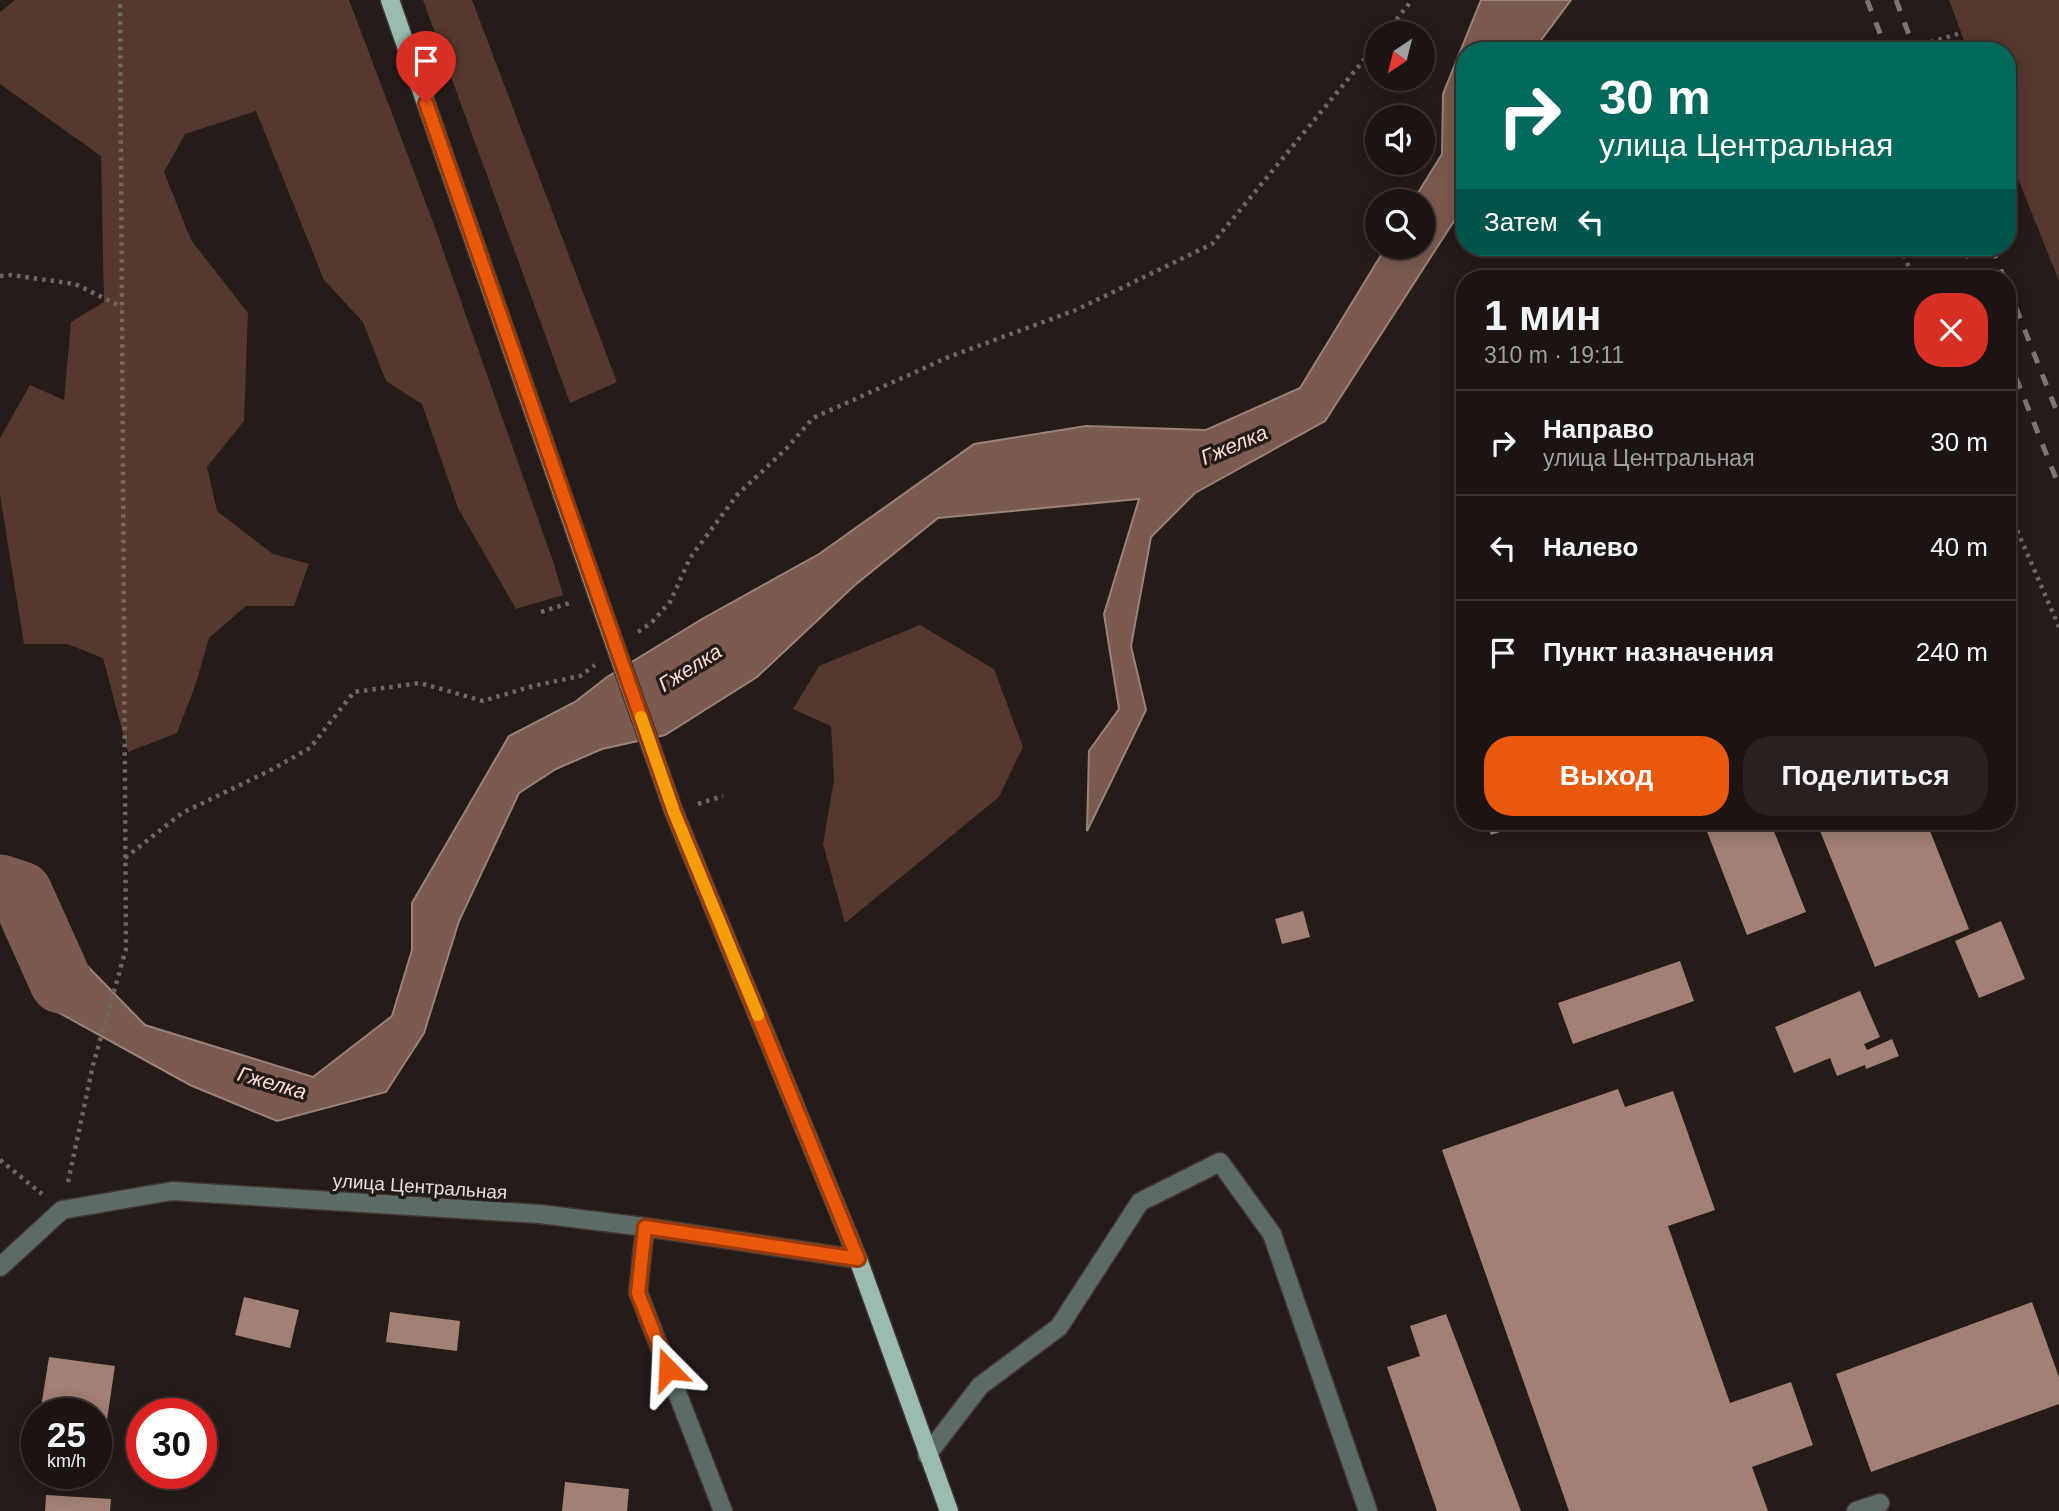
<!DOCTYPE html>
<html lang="ru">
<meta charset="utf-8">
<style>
:root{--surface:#1c1412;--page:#292120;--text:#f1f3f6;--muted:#a09e9f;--line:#3a3332;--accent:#ea580c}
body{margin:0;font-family:Arial,sans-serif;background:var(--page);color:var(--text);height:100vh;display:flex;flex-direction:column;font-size:26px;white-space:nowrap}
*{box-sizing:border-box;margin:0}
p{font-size:23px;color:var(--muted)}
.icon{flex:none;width:38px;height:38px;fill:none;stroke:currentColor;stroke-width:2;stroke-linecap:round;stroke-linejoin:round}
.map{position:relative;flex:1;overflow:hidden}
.side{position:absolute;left:1456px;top:270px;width:560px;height:560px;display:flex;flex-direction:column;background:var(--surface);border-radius:28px;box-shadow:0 4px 18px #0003,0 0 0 2px var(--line)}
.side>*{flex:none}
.hud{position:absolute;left:1456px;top:42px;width:560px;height:214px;border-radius:28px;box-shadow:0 4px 18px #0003,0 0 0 2px var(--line);background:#00695c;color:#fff;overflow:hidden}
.needle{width:46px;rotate:215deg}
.tools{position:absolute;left:1365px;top:21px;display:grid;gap:14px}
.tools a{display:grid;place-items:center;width:70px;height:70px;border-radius:50%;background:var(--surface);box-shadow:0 4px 18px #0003,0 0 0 2px var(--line);font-size:35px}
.speed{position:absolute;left:21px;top:1398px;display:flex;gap:14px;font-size:35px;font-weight:700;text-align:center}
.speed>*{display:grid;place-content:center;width:91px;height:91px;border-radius:50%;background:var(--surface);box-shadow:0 4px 18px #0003,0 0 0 2px var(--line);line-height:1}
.speed small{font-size:18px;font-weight:400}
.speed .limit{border:10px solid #d22;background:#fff;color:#111}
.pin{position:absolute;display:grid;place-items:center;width:60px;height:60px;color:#fff;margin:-72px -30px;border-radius:50% 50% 50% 0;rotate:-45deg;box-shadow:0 0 7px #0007}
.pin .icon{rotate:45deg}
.me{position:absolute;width:77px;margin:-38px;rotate:339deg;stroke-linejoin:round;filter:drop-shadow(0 0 5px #0008)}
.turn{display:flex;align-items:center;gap:24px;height:147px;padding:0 28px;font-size:32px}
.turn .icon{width:91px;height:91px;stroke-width:2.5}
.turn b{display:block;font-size:49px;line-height:60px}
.then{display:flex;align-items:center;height:66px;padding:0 28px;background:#0003;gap:14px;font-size:26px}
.round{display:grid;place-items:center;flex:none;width:74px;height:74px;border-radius:28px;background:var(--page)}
.head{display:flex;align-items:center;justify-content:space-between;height:119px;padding:0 28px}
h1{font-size:42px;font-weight:800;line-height:52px}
.primary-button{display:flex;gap:14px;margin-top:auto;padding:14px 28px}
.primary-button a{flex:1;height:80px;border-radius:28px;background:var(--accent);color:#fff;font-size:28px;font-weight:800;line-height:80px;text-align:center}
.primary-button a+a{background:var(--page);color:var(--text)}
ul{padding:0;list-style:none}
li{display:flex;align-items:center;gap:21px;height:105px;padding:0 28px;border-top:2px solid var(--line)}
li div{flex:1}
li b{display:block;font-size:26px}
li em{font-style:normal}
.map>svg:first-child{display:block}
.green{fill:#55382e}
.water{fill:#7b5a4f;stroke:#9b8279;stroke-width:2}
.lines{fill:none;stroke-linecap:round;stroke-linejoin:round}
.river{stroke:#7b5a4f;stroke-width:63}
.building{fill:#a28074}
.minor-casing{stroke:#403633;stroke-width:21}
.major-casing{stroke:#403633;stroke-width:21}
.path{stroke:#706764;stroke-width:4.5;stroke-dasharray:3.5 5;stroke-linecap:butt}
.minor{stroke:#5c6b65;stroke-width:18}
.major{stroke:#9abbae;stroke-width:18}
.rail{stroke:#7e7572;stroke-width:5;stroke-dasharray:12 12;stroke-linecap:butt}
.major-bridge-casing{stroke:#403633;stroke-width:21;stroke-linecap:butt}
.major-bridge{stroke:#9abbae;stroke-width:18}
.route-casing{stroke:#983908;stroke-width:18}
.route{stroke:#ea580c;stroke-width:12}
.slow{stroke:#f59e0b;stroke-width:12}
.labels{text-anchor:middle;stroke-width:7;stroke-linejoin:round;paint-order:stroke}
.street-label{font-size:19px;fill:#e5dedb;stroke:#251b18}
.water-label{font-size:21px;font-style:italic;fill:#f8ded6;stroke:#251b18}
</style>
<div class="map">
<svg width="2059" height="1511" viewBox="0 0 2059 1511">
<rect width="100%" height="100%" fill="#251b18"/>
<path class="green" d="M15,0H349L433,222L554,564L563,595L516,609L458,508L422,404L386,381L363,322L324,280L256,111L185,134L164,172L191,240L248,313L244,421L207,467L217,511L273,554L309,564L294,606H246L209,638L195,686L177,733L128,752L103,658L67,644H24L0,495V438L30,385L64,400L71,322L104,302L101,156L0,84V12Z
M423,0H472L617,382L570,403Z
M1949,0H2059V281L2007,151V51H1968Z
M920,625L994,669L1023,747L999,797L845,923L823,844L834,780L831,726L793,709L819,666Z"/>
<path class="water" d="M1481,0H1571L1533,51H1465V204L1325,421L1195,493L1151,537L1131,646L1146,710L1087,831L1089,751L1119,709L1104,614L1139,499L938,518L855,585L757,677L665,735L602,749L556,769L519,793L459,921L424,1033L386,1092L277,1121L190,1085L54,1010L30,918L0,907V877L145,1025L313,1077L392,1016L412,950V903L509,736L575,702L607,677L702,619L819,554L974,444L1086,426L1206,430L1300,388L1386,247H1423V201H1413L1442,154L1443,94Z"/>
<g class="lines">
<path class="river" d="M0,886L21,893L61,982"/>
</g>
<path class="building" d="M1486,821H1532L1491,835Z
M1703,821H1770L1806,912L1747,935Z
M1816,821H1926L1969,929L1875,967Z
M1303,911L1310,937L1282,944L1275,919Z
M2001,921L2025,979L1979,998L1955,941Z
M1680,961L1694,1001L1573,1044L1558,1003Z
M1860,991L1880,1037L1864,1044L1867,1050L1892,1039L1899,1056L1866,1069L1865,1065L1837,1076L1830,1058L1794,1073L1775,1027Z
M1618,1089L1625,1107L1673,1091L1715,1210L1668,1226L1730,1403L1791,1382L1813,1445L1752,1467L1768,1511H1569L1442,1150Z
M244,1297L299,1310L290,1348L235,1335Z
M2032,1302L2059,1377V1404L1871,1472L1836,1374Z
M390,1312L460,1321L457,1351L386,1342Z
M1446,1314L1521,1511H1437L1387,1367L1420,1356L1410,1326Z
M49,1357L115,1366L105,1433L96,1432V1414H40Z
M565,1482L629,1489L627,1511H562Z
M46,1495L111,1499L110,1511H45Z"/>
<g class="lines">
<g class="minor-casing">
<path id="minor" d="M645,1227L638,1292L723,1511
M0,1267L62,1210L172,1191L540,1214L645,1227L858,1259
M927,1455L980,1386L1059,1327L1140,1202L1220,1162L1272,1234L1368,1511
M1856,1511L1880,1503"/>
</g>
<g class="major-casing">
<path id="major" d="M390,0L597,594
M674,812L858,1259L949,1511"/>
</g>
<path class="path" d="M1386,33L1412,0
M1914,47L1961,33
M1901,247L1913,278
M0,276L11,275L75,284L122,307
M2007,507L2059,627
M541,612L573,602
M638,632L651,623L670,602L690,558L737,495L786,449L813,418L951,356L1076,310L1212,244L1377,44
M698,804L723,796
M125,858L182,813L269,771L310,748L354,692L420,683L483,701L533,686L580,676L595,665
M0,1160L42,1194
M68,1182L93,1065L126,949L120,0"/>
<use href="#minor" class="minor"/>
<use href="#major" class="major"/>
<path class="rail" d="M1867,0L1887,51
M1896,0L1915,51
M1964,247L1977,278
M1992,247L2004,278
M2007,285L2059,417
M2007,355L2059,486"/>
<g class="major-bridge-casing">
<path id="major-bridge" d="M597,594L674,812"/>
</g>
<use href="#major-bridge" class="major-bridge"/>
</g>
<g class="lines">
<g class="route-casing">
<path id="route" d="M426,103L674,812L858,1259L645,1227L638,1293L668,1369"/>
</g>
<use href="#route" class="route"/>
<path class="slow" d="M641,717L674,812L758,1015"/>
</g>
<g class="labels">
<g class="street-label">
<text transform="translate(420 1186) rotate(4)" y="7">улица Центральная</text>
</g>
<g class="water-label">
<text transform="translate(1234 445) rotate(-23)" y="7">Гжелка</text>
<text transform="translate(690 668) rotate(-32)" y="7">Гжелка</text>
<text transform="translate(272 1083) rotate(16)" y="7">Гжелка</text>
</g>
</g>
</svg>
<div class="tools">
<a><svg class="needle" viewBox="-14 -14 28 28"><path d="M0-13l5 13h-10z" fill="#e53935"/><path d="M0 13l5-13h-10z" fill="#a09e9f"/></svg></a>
<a><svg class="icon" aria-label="sound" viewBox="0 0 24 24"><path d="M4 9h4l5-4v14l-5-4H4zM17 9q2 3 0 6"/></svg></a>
<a><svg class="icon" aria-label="search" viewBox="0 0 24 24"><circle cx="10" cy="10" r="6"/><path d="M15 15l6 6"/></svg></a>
</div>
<div class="speed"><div>25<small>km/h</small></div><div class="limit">30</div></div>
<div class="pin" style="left:426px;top:103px;background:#d93025"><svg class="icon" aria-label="arrive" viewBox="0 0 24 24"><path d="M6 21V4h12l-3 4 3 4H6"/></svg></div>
<svg class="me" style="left:668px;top:1369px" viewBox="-20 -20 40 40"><path d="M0-17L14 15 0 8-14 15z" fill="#ea580c" stroke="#fff" stroke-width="4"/></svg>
<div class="hud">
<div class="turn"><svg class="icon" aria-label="right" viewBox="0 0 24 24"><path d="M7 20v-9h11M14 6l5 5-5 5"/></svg><div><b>30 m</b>улица Центральная</div></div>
<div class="then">Затем<svg class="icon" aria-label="left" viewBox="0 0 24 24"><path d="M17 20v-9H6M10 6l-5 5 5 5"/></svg></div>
</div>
<section class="side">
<div class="head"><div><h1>1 мин</h1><p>310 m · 19:11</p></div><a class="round" style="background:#d93025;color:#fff"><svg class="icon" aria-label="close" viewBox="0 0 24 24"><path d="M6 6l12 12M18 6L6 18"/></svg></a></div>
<ul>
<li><svg class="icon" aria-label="right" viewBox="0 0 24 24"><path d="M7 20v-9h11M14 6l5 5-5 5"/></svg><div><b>Направо</b><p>улица Центральная</p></div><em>30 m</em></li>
<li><svg class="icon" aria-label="left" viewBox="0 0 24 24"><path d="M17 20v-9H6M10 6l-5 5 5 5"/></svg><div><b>Налево</b></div><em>40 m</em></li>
<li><svg class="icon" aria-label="arrive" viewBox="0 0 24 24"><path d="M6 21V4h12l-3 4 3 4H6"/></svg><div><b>Пункт назначения</b></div><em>240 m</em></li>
</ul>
<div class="primary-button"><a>Выход</a><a>Поделиться</a></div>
</section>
</div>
